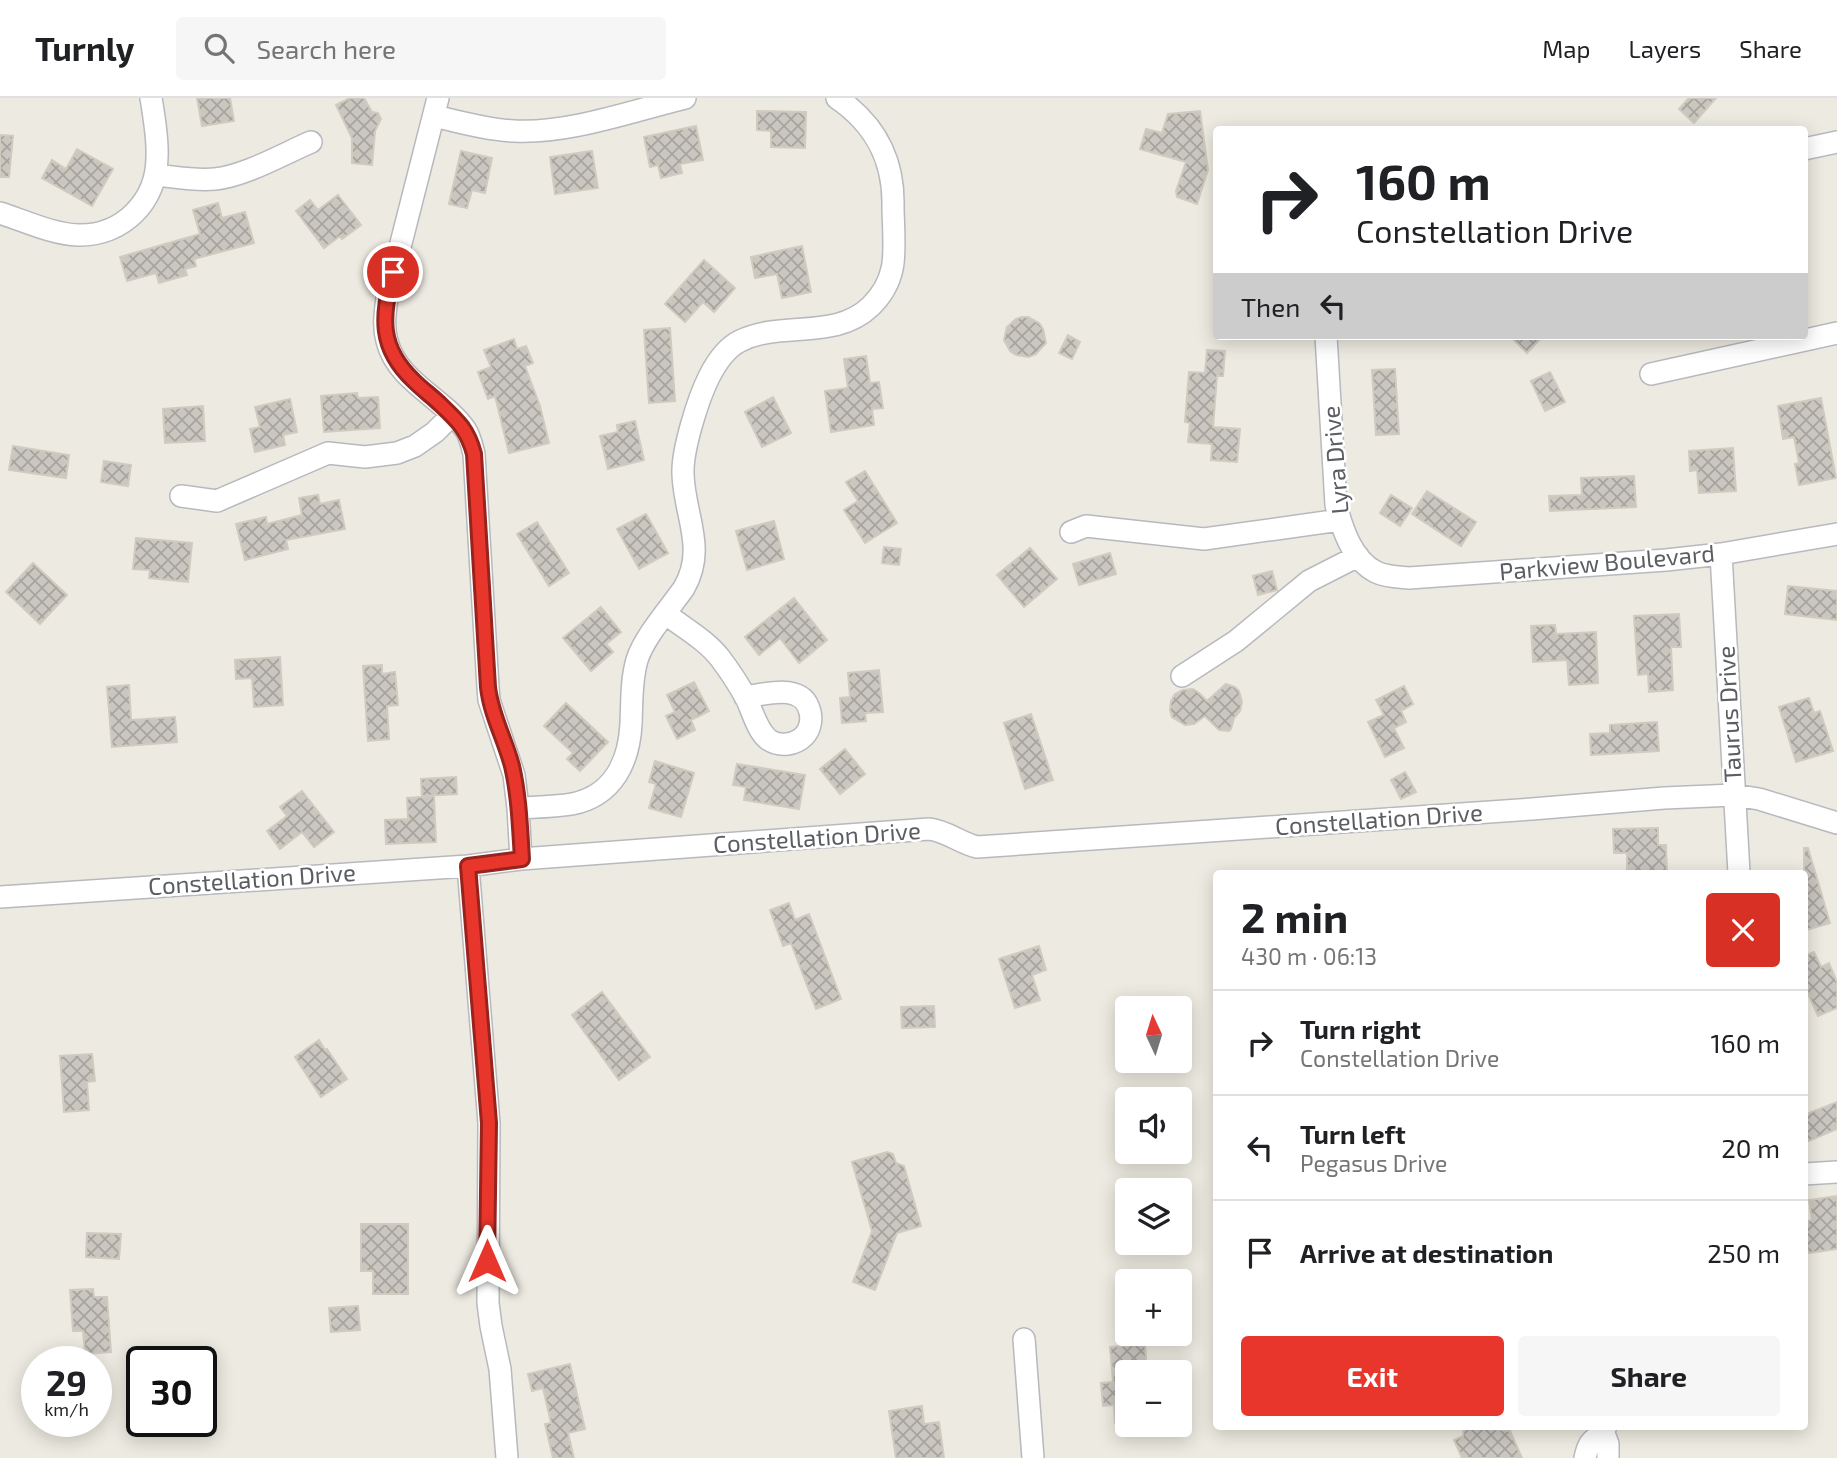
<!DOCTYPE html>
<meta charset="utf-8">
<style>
:root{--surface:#fff;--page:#f6f6f6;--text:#202124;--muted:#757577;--line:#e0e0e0;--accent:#e8362c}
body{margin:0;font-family:"Exo 2",sans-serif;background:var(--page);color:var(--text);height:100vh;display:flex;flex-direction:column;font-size:26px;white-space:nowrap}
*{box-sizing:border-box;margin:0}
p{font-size:23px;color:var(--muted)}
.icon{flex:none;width:38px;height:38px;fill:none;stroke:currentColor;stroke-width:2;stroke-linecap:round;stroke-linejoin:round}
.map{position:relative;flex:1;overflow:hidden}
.drawer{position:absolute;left:1213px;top:772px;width:595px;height:560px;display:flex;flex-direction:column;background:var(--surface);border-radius:7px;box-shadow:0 4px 18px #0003}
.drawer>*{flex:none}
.top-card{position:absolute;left:1213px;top:28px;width:595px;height:214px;border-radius:7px;box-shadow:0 4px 18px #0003;background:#fff;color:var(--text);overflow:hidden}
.needle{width:46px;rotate:356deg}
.tools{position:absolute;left:1115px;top:898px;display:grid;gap:14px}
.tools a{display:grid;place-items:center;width:77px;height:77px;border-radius:7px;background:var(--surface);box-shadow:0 4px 18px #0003;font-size:35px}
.speed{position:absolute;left:21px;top:1248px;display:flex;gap:14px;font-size:35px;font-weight:700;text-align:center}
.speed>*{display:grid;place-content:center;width:91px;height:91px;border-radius:50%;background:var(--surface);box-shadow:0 4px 18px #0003;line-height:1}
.speed small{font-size:18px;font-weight:400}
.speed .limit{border:4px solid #111;border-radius:10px;background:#fff;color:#111}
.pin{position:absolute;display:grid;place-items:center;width:60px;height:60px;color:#fff;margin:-30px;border:4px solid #fff;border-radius:50%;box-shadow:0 2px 7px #0007}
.me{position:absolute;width:77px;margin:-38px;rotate:0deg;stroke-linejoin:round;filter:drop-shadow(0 0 5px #0008)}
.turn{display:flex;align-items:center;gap:24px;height:147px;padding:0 28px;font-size:32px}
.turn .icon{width:91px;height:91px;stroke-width:2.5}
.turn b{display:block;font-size:49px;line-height:60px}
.then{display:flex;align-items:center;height:66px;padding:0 28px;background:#0003;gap:14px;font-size:26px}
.round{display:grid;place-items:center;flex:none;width:74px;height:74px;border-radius:7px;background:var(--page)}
.overview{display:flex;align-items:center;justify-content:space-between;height:119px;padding:0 28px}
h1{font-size:42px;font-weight:700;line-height:52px}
.button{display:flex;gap:14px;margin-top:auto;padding:14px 28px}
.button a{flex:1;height:80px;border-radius:7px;background:var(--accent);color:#fff;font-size:28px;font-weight:700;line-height:80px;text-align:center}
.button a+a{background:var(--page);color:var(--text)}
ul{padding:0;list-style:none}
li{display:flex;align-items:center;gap:21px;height:105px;padding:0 28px;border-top:2px solid var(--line)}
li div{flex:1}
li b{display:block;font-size:26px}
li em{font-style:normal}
header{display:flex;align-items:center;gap:42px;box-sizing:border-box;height:98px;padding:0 35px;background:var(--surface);border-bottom:2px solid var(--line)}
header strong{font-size:33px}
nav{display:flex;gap:38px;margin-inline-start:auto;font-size:24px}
.search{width:490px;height:63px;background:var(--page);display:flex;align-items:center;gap:18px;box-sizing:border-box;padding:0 24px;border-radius:7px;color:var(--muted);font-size:26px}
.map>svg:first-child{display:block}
.building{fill:url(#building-cross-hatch);stroke:#d1cbbf;stroke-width:2}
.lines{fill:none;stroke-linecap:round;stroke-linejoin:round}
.minor-casing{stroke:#b7b9be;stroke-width:24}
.minor{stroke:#fff;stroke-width:21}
.route-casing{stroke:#97231d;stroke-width:18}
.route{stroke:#e8362c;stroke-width:12}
.labels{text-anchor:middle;stroke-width:5;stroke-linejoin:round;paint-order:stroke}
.street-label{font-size:24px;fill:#5a5d62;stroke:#fff}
</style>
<header>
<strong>Turnly</strong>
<div class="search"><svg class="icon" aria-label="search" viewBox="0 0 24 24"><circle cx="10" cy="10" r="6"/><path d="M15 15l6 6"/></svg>Search here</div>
<nav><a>Map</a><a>Layers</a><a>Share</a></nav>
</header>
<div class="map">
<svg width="1837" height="1360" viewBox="0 0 1837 1360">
<defs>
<pattern id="building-cross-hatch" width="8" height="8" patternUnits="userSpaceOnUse" patternTransform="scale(1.75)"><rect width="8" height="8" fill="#cac6c0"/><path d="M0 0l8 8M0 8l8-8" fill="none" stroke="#a7a49f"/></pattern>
</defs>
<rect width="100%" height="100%" fill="#edeae1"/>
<path class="building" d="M197,0H230L234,23L202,28Z
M350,0H364L372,14L378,15L381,21L375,33L372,67L352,65V40L336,7Z
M1689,0H1716L1694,25L1679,11Z
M757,13L806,14L805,50L771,49V33L757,32Z
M1200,13L1208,72L1197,106L1177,99L1176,93L1186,64L1140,51L1146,31L1162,35L1168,16Z
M696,28L703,62L680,66L682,75L661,80L658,67L650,69L644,39Z
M0,37L13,38L9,79H0Z
M77,51L113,71L92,108L42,80L52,62L66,71Z
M461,53L492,60L485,95L472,92L467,110L449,106Z
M592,53L598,90L555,96L550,59Z
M338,97L361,127L342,141L340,138L324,150L296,113L310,102L318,112Z
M218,105L222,120L245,114L254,145L194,161L196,168L185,171L187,177L159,185L156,175L127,183L120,159L200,136L193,112Z
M802,148L811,194L782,200L777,176L755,180L751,159Z
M704,162L735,190L714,214L703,204L685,224L665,206Z
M1022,219H1028L1039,225L1043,231L1046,245L1036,256L1029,259L1016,257L1010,253L1004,242L1007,229L1016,221Z
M670,230L675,303L649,305L644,232Z
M1068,237L1080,244L1072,261L1059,255Z
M1510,238H1543L1527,255Z
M514,241L517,251L526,248L533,265L525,268L540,308L549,345L509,355L495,298L488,301L478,274L491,269L484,252Z
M1207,252L1225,253L1223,278H1217L1213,329L1240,331L1237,364L1211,362L1212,346L1188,344L1190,325L1185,324L1189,274L1205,275Z
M866,258L870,285L879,284L883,310L872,311L874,327L831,334L825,293L848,290L844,261Z
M1395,271L1399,336L1376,337L1372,272Z
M1550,274L1565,304L1545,313L1531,283Z
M357,295L358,300L378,299L380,330L324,334L321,298Z
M773,299L791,335L762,349L745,314Z
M1821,300L1836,380L1799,387L1795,366L1799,365L1794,339L1783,341L1778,308Z
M290,301L297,334L283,337L285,347L255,354L250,331L260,329L255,309Z
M203,308L205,343L165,345L163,311Z
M635,323L644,362L608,371L600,338L618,334L617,327Z
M13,348L69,357L66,380L9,372Z
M1733,350L1736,393L1699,395L1697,372L1690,373L1689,353Z
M104,363L131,367L128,388L101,384Z
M865,373L897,425L865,445L844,412L858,403L846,384Z
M1634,378L1636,409L1550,413L1549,398L1582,397L1581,380Z
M1427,393L1476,424L1461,448L1412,416Z
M318,397L320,406L339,402L345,431L286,442L288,451L245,462L236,426L266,419L267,426L302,417L299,400Z
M1391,397L1412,410L1400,428L1380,415Z
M646,416L668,455L639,471L617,431Z
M774,423L784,461L747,472L736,433Z
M537,424L569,475L549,488L517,436Z
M136,440L192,445L188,484L149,480L150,472L133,471Z
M884,449L901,451L899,467L882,465Z
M1030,450L1057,481L1024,509L997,477Z
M1110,455L1116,476L1079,487L1073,466Z
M33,465L67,497L40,526L6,494Z
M1272,473L1277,492L1258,497L1253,478Z
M1788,488L1837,493V522L1785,516Z
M794,500L827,542L799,565L780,540L759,557L745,539Z
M601,509L621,534L606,546L613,554L591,573L563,540Z
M1679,516L1681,549H1671L1673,592L1649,594L1648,576L1638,577L1634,518Z
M1555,527L1556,536L1596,534L1598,585L1569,587L1567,562L1533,564L1531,528Z
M280,559L283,607L254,609L252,580L236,581L235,562Z
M382,567V576L395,574L398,607L387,608L389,641L368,643L363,568Z
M879,572L883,614L865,615L866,623L842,625L840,600L850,599L848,575Z
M694,584L709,613L691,622L695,632L677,641L666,618L675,614L667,597Z
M1226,586L1235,589L1239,593L1242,604L1240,613L1234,620L1231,631L1229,633L1219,632L1205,618L1194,626L1185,627L1172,619L1170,612L1171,603L1175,596L1183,592L1193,591L1199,595L1207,603Z
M129,587L131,622L175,619L177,644L112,649L107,589Z
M1404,588L1413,606L1401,613L1406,624L1394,630L1404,650L1385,659L1368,624L1384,617L1376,602Z
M1809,600L1814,615L1820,613L1833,653L1796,664L1779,609Z
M566,605L608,644L580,673L567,661L573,655L544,628Z
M1031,616L1053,682L1025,691L1004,625Z
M1657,624L1659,653L1591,657L1590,636L1610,635V627Z
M845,651L865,676L840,696L820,671Z
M655,663L694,675L681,719L649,710L656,686L649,684Z
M737,666L805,677L799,711L744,702L746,689L733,687Z
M1405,674L1416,694L1401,701L1391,682Z
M456,679L457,696L422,698L421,681Z
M302,693L334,734L314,749L302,734L280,751L267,733L287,718L280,709Z
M434,698L436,744L386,746L385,722L408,721L407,700Z
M1658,730V747H1666L1667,775H1627V755H1614L1613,731Z
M1804,750H1808L1830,825L1806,832L1804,825Z
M789,805L795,822L809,816L841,901L816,911L791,845L783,848L770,812Z
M1039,848L1046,872L1032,877L1040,902L1015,910L999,861Z
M1814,854L1821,869L1829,865L1837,884V910L1818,918L1804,887V858Z
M602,894L650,959L619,982L572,917Z
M934,908L935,929L902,930L901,909Z
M319,942L325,952L327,951L347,981L321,999L295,959Z
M92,956L95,983L87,984L89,1012L64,1014L60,958Z
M1837,1004V1031L1804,1045V1017Z
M887,1054L893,1056L896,1065L904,1068L921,1128L897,1135L875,1192L853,1184L872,1133L852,1064Z
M1837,1098V1151L1808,1155L1804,1124L1812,1122L1809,1102Z
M361,1126H408V1196H373V1173H361Z
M87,1135L121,1136L119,1161L86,1159Z
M93,1191L94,1199H107L111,1254L85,1256L83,1233H73L70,1192Z
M358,1208L360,1232L331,1234L329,1210Z
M1145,1246L1147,1274H1127V1324L1115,1325L1114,1307L1103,1308L1101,1285L1113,1284L1110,1249Z
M570,1266L585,1331L568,1335L574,1360H553L545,1326L551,1325L543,1290L532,1293L528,1276Z
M922,1308L924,1326L939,1324L944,1360H896L889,1313Z
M1464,1328H1492L1493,1331L1510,1333L1522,1360H1462L1454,1342L1463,1338Z"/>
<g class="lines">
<g class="minor-casing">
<path id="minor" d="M438,0L387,200C385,215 383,229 387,243C397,283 443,300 465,331C470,338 472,348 474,356L488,589L489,602L514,677L518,710L521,761
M434,18C460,24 487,32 514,33C568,36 632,13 685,0
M1804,51L1837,44
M156,77C175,79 196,83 215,81C245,78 283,56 311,44
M0,115C25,123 52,136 78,137C123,138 157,103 157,59C158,40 154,19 151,0
M1326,238L1336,407C1342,430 1352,462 1376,474C1386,479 1398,479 1409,480L1666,462L1721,456L1837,436
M1651,276L1837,235
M181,398L217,403L328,355L365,359L397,355L415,348L435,334L452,317
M1071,434L1086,428L1204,441L1340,422
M1721,456L1739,775
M666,516C684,530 706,542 720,560C729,572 739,587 746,600C753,614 757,633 769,642C780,649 795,647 804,638C810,632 812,622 810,614C803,584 766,596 745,599
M1182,578L1236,543L1309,483L1358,458
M518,710C536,709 555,709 572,706C613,698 629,664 631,626C632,605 631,582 637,562C644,539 670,510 684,490C707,450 684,417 683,376C682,352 698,301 709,279C716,265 726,250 740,243C782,222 835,243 871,208C881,198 889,185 892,171C896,155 893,125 893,108C894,61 875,26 837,0
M468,768L489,1025L488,1205L491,1228L500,1271L507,1360
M0,799L468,768L521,761L929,731C947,733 960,745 977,749L1532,711L1664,700L1734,697L1759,701L1837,725
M1804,1076L1837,1074
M1024,1241L1033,1360
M1604,1335L1608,1346V1360
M1585,1360C1590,1335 1599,1344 1606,1328"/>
</g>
<use href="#minor" class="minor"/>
</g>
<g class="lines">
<g class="route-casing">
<path id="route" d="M393,174C382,219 378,249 414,283C423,292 433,299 442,308C459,324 468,333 474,356L488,589C491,617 505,641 512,668C519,698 520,730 522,761L468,768L489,1025L487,1163"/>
</g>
<use href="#route" class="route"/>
</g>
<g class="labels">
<g class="street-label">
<text transform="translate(1336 362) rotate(-95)" y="8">Lyra Drive</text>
<text transform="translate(1607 465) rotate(-5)" y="8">Parkview Boulevard</text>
<text transform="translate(1730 616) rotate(-93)" y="8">Taurus Drive</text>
<text transform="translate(1379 722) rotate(-4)" y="8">Constellation Drive</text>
<text transform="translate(817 740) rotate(-4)" y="8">Constellation Drive</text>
<text transform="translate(252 782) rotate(-4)" y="8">Constellation Drive</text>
</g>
</g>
</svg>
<div class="tools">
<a><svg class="needle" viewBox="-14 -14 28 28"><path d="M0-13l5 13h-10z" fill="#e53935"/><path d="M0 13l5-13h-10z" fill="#757577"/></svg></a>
<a><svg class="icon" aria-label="sound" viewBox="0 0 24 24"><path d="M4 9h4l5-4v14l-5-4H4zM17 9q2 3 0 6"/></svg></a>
<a><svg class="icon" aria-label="layers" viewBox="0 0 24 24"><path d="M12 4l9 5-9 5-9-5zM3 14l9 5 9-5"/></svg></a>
<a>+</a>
<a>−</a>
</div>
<div class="speed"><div>29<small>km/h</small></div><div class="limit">30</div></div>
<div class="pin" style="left:393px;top:174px;background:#d93025"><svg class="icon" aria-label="arrive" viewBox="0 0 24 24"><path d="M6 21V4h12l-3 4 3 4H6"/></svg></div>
<svg class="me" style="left:487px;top:1163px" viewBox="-20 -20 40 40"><path d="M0-17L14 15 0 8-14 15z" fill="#e8362c" stroke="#fff" stroke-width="4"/></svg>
<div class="top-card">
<div class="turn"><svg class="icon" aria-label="right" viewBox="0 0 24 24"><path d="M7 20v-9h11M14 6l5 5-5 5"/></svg><div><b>160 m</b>Constellation Drive</div></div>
<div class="then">Then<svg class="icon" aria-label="left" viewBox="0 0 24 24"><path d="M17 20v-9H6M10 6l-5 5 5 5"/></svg></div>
</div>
<section class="drawer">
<div class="overview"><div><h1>2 min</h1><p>430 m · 06:13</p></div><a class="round" style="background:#d93025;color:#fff"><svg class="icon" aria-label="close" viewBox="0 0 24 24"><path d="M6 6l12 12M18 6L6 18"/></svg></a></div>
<ul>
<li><svg class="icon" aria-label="right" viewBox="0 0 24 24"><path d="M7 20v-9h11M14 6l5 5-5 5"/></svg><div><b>Turn right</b><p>Constellation Drive</p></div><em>160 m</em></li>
<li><svg class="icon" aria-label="left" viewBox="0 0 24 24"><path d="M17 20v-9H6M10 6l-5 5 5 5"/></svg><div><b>Turn left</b><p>Pegasus Drive</p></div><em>20 m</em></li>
<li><svg class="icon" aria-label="arrive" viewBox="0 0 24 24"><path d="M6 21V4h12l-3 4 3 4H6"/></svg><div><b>Arrive at destination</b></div><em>250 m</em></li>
</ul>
<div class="button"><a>Exit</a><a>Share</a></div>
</section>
</div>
